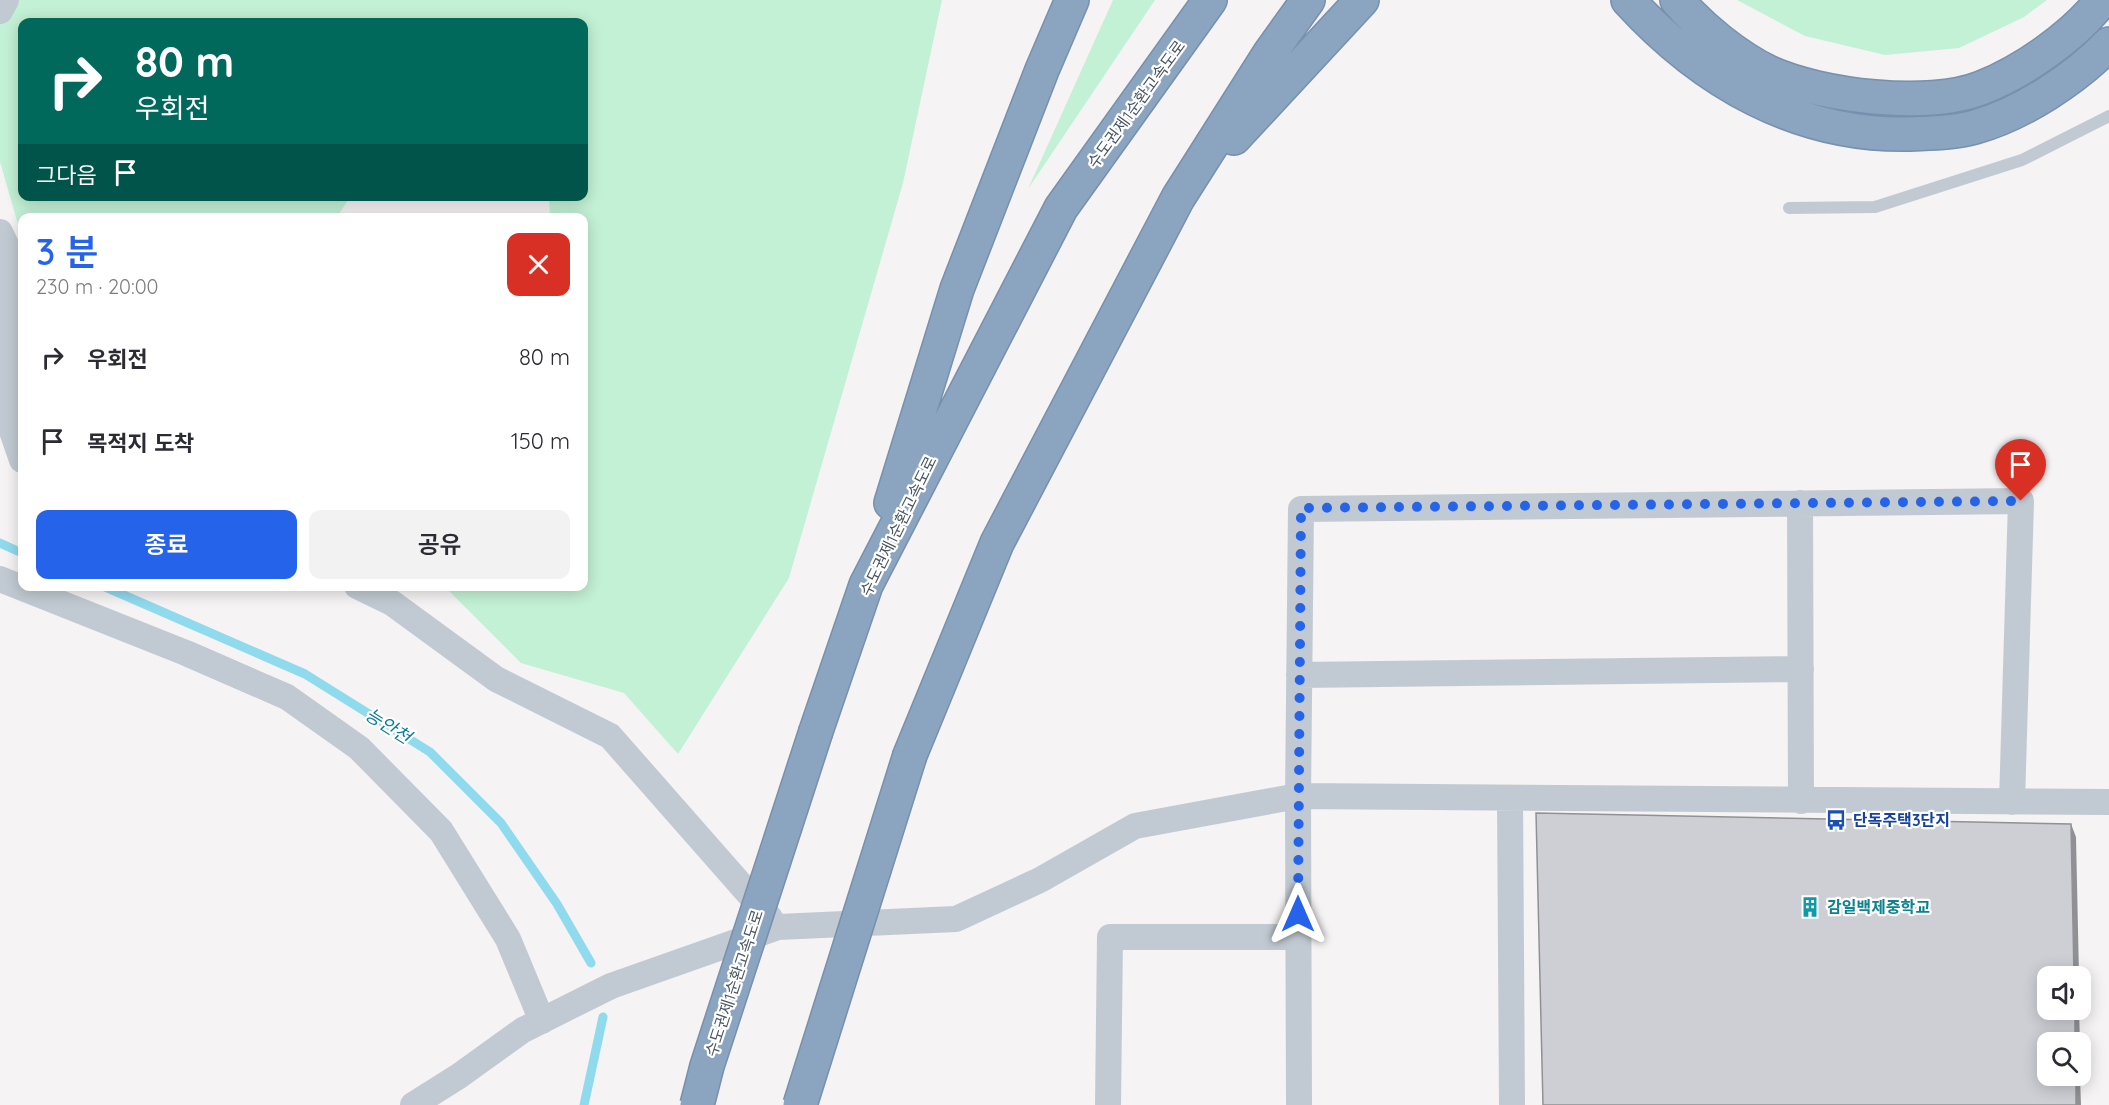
<!DOCTYPE html>
<html lang="ko">
<meta charset="utf-8">
<style>
:root{--surface:#fff;--page:#f2f2f3;--text:#2b2b33;--muted:#7c7c81;--accent:#2563eb}
body{margin:0;font-family:Quicksand,"Noto Sans KR",sans-serif;background:var(--page);color:var(--text);height:100vh;display:flex;flex-direction:column;font-size:22px;white-space:nowrap}
*{box-sizing:border-box;margin:0}
p{font-size:20px;color:var(--muted)}
.icon{flex:none;width:33px;height:33px;fill:none;stroke:currentColor;stroke-width:2;stroke-linecap:round;stroke-linejoin:round}
.map{position:relative;flex:1;overflow:hidden}
.panel{position:absolute;left:18px;top:213px;width:570px;height:378px;display:flex;flex-direction:column;background:var(--surface);border-radius:12px;box-shadow:0 3px 15px #0003}
.panel>*{flex:none}
.hud{position:absolute;left:18px;top:18px;width:570px;height:183px;border-radius:12px;box-shadow:0 3px 15px #0003;background:#00695c;color:#fff;overflow:hidden}
.tools{position:absolute;left:2037px;top:966px;display:grid;gap:12px}
.tools a{display:grid;place-items:center;width:54px;height:54px;border-radius:12px;background:var(--surface);box-shadow:0 3px 15px #0003;font-size:30px}
.pin{position:absolute;display:grid;place-items:center;width:51px;height:51px;color:#fff;margin:-62px -26px;border-radius:50% 50% 50% 0;rotate:-45deg;box-shadow:0 0 6px #0007}
.pin .icon{rotate:45deg}
.me{position:absolute;width:66px;margin:-33px;rotate:0deg;stroke-linejoin:round;filter:drop-shadow(0 0 4px #0008)}
.turn{display:flex;align-items:center;gap:21px;height:126px;padding:0 18px;font-size:27px}
.turn .icon{width:78px;height:78px;stroke-width:2.5}
.turn b{display:block;font-size:42px;line-height:51px}
.then{display:flex;align-items:center;height:57px;padding:0 18px;background:#0003;gap:12px;font-size:22px}
.round{display:grid;place-items:center;flex:none;width:63px;height:63px;border-radius:12px;background:var(--page)}
.summary{display:flex;align-items:center;justify-content:space-between;height:102px;padding:0 18px}
h1{font-size:36px;font-weight:600;line-height:45px;color:var(--accent)}
.primary-button{display:flex;gap:12px;margin-top:auto;padding:12px 18px}
.primary-button a{flex:1;height:69px;border-radius:12px;background:var(--accent);color:#fff;font-size:24px;font-weight:600;line-height:69px;text-align:center}
.primary-button a+a{background:var(--page);color:var(--text)}
ul{padding:0;list-style:none}
li{display:flex;align-items:center;gap:18px;height:84px;padding:0 18px}
li div{flex:1}
li b{display:block;font-size:22px}
li em{font-style:normal}
.map>svg:first-child{display:block}
.green{fill:#c3f1d5}
.lines{fill:none;stroke-linecap:round;stroke-linejoin:round}
.stream{stroke:#90daee;stroke-width:9}
.highway-casing{stroke:#7690ad;stroke-width:36}
.lane{stroke:#c1cad2;stroke-width:12}
.street{stroke:#c1cad2;stroke-width:26}
.highway{stroke:#8ba5c1;stroke-width:33}
.highway-bridge-casing{stroke:#7690ad;stroke-width:36;stroke-linecap:butt}
.highway-bridge{stroke:#8ba5c1;stroke-width:33}
.shaded-wall{fill:#909195}
.building{fill:#cdcfd5;stroke:#909195;stroke-width:1.5}
.route{stroke:#2563eb;stroke-width:10;stroke-dasharray:0 18}
.labels{text-anchor:middle;stroke-width:4.5;stroke-linejoin:round;paint-order:stroke}
.street-label{font-size:16px;fill:#4a5661;stroke:#fff}
.transit-label{font-size:16px;font-weight:bold;fill:#164399;stroke:#fff;text-anchor:start}
.culture-label{font-size:16px;font-weight:bold;fill:#0d838f;stroke:#fff;text-anchor:start}
.water-label{font-size:18px;font-style:italic;fill:#0c7c9b;stroke:#fff}
</style>
<div class="map">
<svg width="2109" height="1105" viewBox="0 0 2109 1105">
<rect width="100%" height="100%" fill="#f5f3f3"/>
<path class="green" d="M0,0H942L903,183L789,578L678,754L624,693L521,663L445,587L584,586V218L550,217L549,197L584,196V22H22V196L350,197L337,217L22,218V238L0,162Z
M1113,0H1155L1028,189Z
M1737,0H2047L2024,17L1959,48L1885,55L1805,36Z"/>
<g class="lines">
<path class="stream" d="M0,543L22,553
M103,586L305,674L430,752L501,823L557,904L591,963
M584,1105L603,1017"/>
<g class="highway-casing">
<path id="highway" d="M1628,0C1703,82 1798,137 1911,134C1932,133 1955,133 1975,127C2022,114 2075,79 2109,44
M1677,0C1701,28 1737,57 1770,73C1821,96 1928,109 1981,88C2024,71 2074,36 2102,0
M1234,138L1362,0
M891,503L957,289L1042,70L1072,0
M816,731L866,585L1061,208L1210,0
M910,755L997,543L1178,198L1270,53L1308,0"/>
</g>
<path class="lane" d="M1789,208L1875,207L2022,160L2109,116"/>
<path class="street" d="M0,11L6,0
M0,232L11,255L5,411L22,460
M1800,503L1801,801
M0,579L186,653L287,697L359,748L441,831L508,939L542,1021
M357,586L392,603L496,679L610,736L770,918
M1299,675L1801,669
M1510,798L1512,1105
M413,1105L459,1076L523,1030L611,986L778,927L956,919L1040,880L1135,826L1298,796L2109,802
M1108,1105L1110,937H1298
M1299,1105L1298,796L1301,509L2021,501L2012,802"/>
<use href="#highway" class="highway"/>
<g class="highway-bridge-casing">
<path id="highway-bridge" d="M697,1105L707,1066L816,731
M800,1105L910,755"/>
</g>
<use href="#highway-bridge" class="highway-bridge"/>
</g>
<path class="shaded-wall" d="M2071,824L2076,837L2079,976H2074Z
M2075,1010H2079L2080,1042H2075Z
M2076,1076H2080L2081,1105H2076Z"/>
<path class="building" d="M1536,813L2071,824L2074,976H2048V1010H2075V1042H2048V1076H2076V1105H1543Z"/>
<g class="lines">
<path class="route" d="M1298,914L1301,508L2021,501"/>
</g>
<defs>
<g id="bus-bare" transform="scale(1.62)"><path d="M-5-6H5V4H4V6H2V4H-2V6H-4V4H-5ZM-3.5-4V0h7V-4ZM-3.5 1.2v1.5H-2V1.2ZM2 1.2v1.5H3.5V1.2Z" fill="#1a4fb4" stroke="#fff" stroke-width="2.5" paint-order="stroke"/></g>
<g id="building-bare" transform="scale(1.62)"><path d="M-4-6H4V6H1V3H-1V6H-4ZM-2.5-4.3h1.7v1.8h-1.7ZM.8-4.3h1.7v1.8H.8ZM-2.5-1h1.7V.8h-1.7ZM.8-1h1.7V.8H.8Z" fill="#0f9aa8" stroke="#fff" stroke-width="2.5" paint-order="stroke"/></g>
</defs>
<g fill-rule="evenodd">
<use href="#bus-bare" x="1836" y="820"/>
<use href="#building-bare" x="1810" y="907"/>
</g>
<g class="labels">
<g class="street-label">
<text transform="translate(1136 104) rotate(-54)" y="6">수도권제1순환고속도로</text>
<text transform="translate(898 526) rotate(-64)" y="6">수도권제1순환고속도로</text>
<text transform="translate(734 983) rotate(-72)" y="6">수도권제1순환고속도로</text>
</g>
<g class="transit-label">
<text x="1853" y="826">단독주택3단지</text>
</g>
<g class="culture-label">
<text x="1827" y="913">감일백제중학교</text>
</g>
<g class="water-label">
<text transform="translate(388 726) rotate(32)" y="6">능안천</text>
</g>
</g>
</svg>
<div class="tools">
<a><svg class="icon" aria-label="sound" viewBox="0 0 24 24"><path d="M4 9h4l5-4v14l-5-4H4zM17 9q2 3 0 6"/></svg></a>
<a><svg class="icon" aria-label="search" viewBox="0 0 24 24"><circle cx="10" cy="10" r="6"/><path d="M15 15l6 6"/></svg></a>
</div>
<div class="pin" style="left:2021px;top:501px;background:#d93025"><svg class="icon" aria-label="arrive" viewBox="0 0 24 24"><path d="M6 21V4h12l-3 4 3 4H6"/></svg></div>
<svg class="me" style="left:1298px;top:914px" viewBox="-20 -20 40 40"><path d="M0-17L14 15 0 8-14 15z" fill="#2563eb" stroke="#fff" stroke-width="4"/></svg>
<div class="hud">
<div class="turn"><svg class="icon" aria-label="right" viewBox="0 0 24 24"><path d="M7 20v-9h11M14 6l5 5-5 5"/></svg><div><b>80 m</b>우회전</div></div>
<div class="then">그다음<svg class="icon" aria-label="arrive" viewBox="0 0 24 24"><path d="M6 21V4h12l-3 4 3 4H6"/></svg></div>
</div>
<section class="panel">
<div class="summary"><div><h1>3 분</h1><p>230 m · 20:00</p></div><a class="round" style="background:#d93025;color:#fff"><svg class="icon" aria-label="close" viewBox="0 0 24 24"><path d="M6 6l12 12M18 6L6 18"/></svg></a></div>
<ul>
<li><svg class="icon" aria-label="right" viewBox="0 0 24 24"><path d="M7 20v-9h11M14 6l5 5-5 5"/></svg><div><b>우회전</b></div><em>80 m</em></li>
<li><svg class="icon" aria-label="arrive" viewBox="0 0 24 24"><path d="M6 21V4h12l-3 4 3 4H6"/></svg><div><b>목적지 도착</b></div><em>150 m</em></li>
</ul>
<div class="primary-button"><a>종료</a><a>공유</a></div>
</section>
</div>
